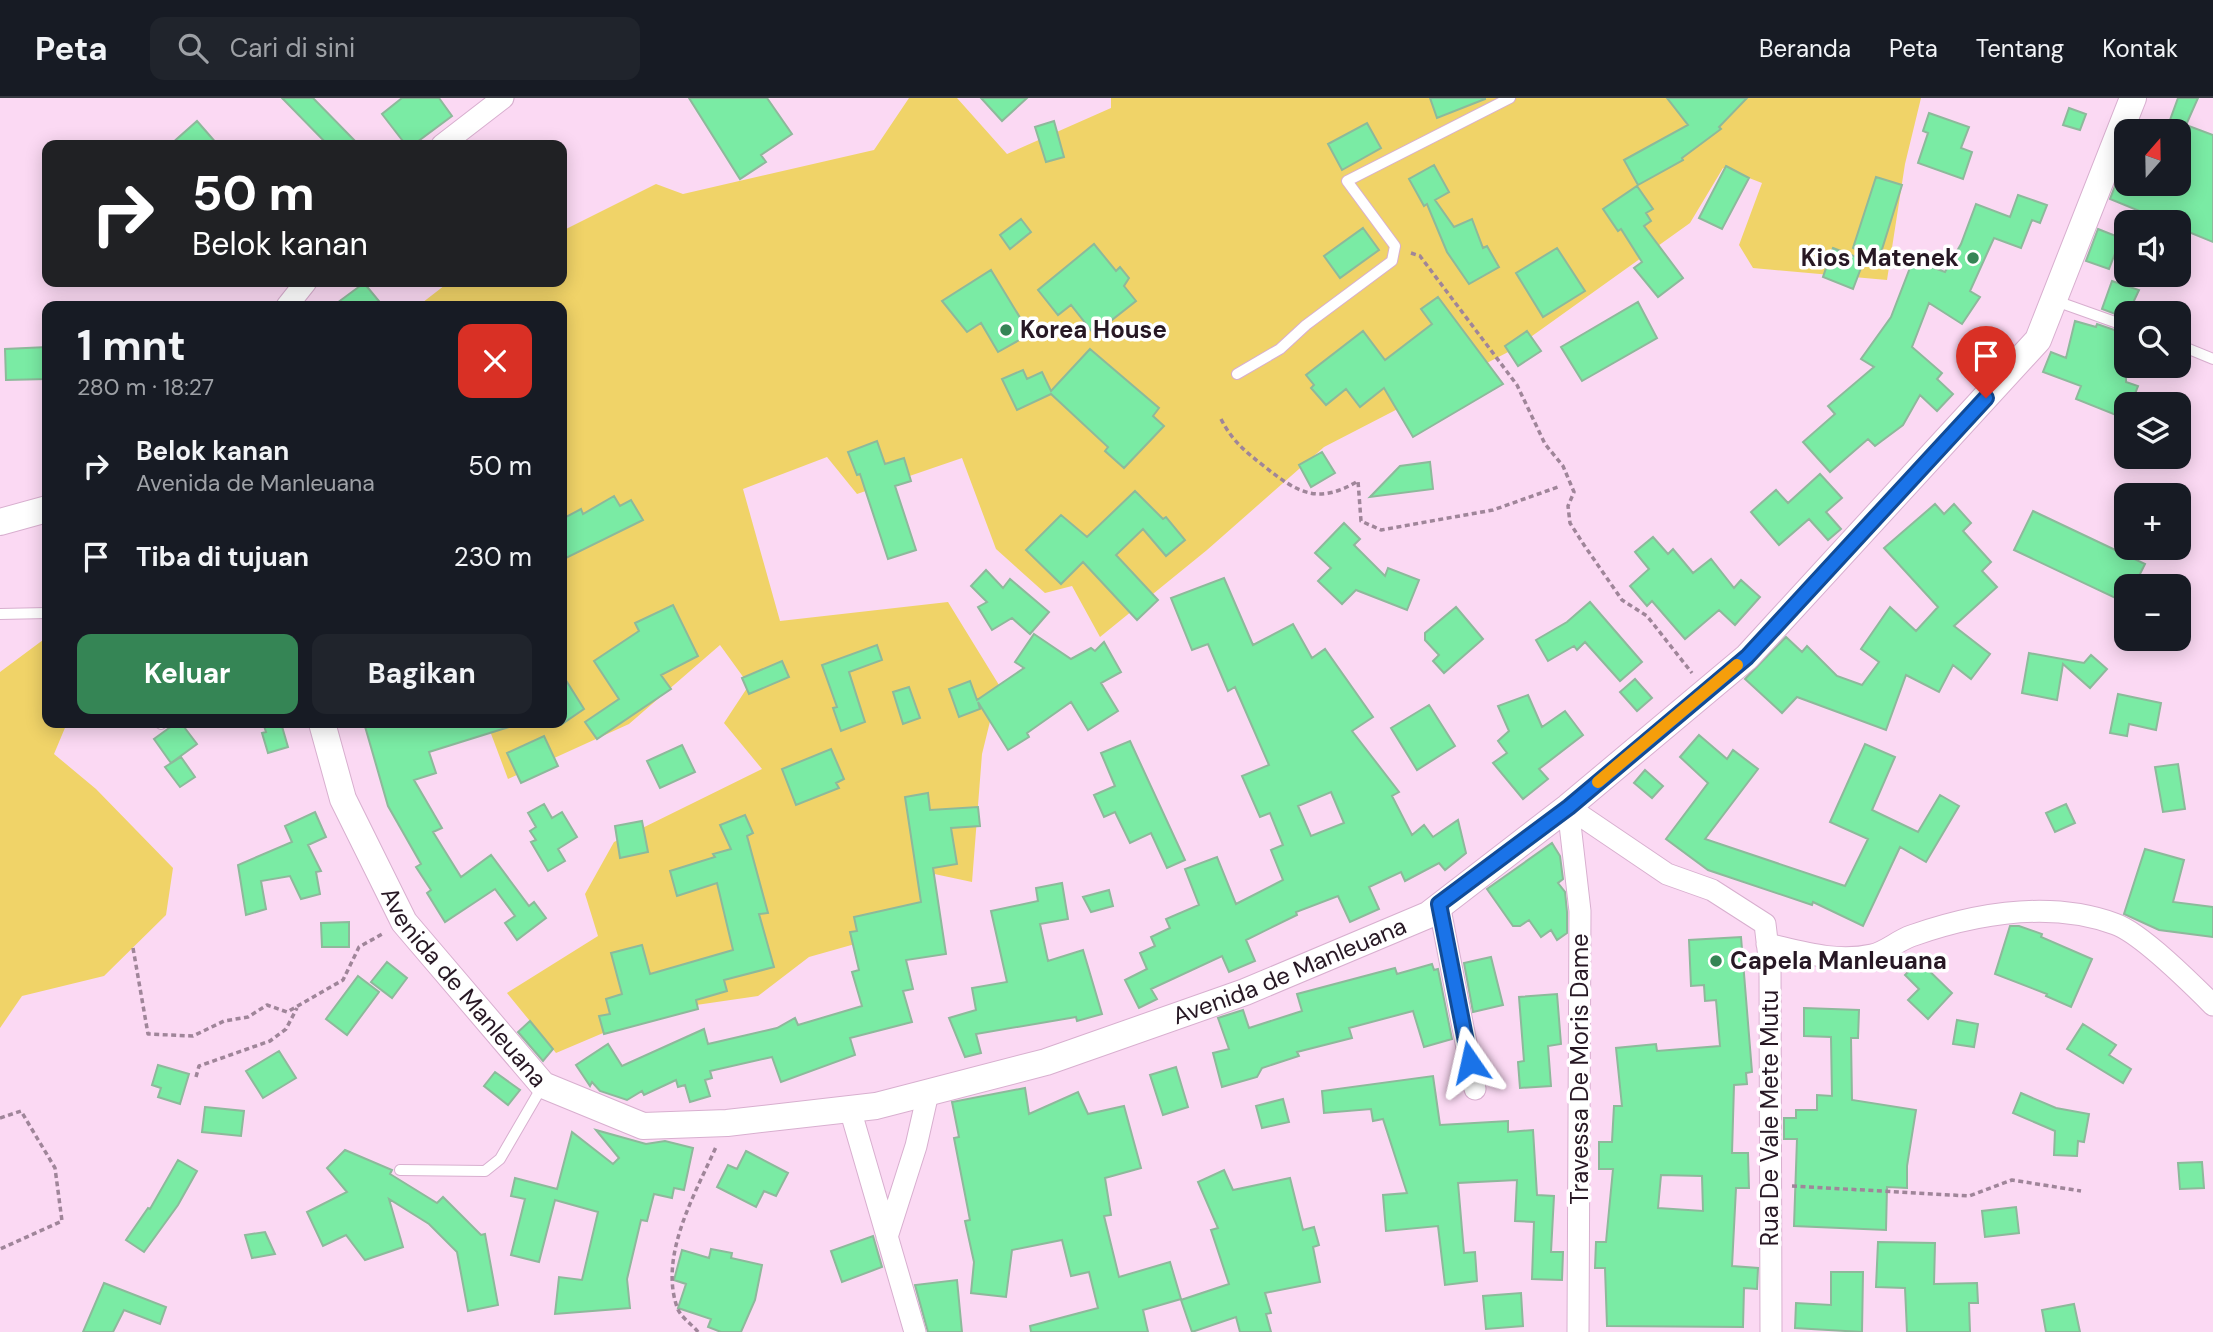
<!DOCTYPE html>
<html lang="id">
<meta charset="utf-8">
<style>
:root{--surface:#171b24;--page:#20242c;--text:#f1f3f6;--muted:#9ea1a6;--line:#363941;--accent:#358555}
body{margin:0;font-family:"DM Sans",sans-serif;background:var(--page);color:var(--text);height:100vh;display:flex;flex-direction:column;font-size:26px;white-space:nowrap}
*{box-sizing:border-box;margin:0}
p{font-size:23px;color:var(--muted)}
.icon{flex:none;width:38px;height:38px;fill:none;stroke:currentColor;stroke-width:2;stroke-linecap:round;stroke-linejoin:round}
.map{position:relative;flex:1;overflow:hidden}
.sheet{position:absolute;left:42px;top:203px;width:525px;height:427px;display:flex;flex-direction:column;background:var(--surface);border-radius:14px;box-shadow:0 4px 18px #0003}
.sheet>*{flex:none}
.hud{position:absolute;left:42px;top:42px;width:525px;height:147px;border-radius:14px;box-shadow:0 4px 18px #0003;background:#202124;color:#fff;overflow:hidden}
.needle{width:46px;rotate:20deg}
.buttons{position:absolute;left:2114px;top:21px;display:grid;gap:14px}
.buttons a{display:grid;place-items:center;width:77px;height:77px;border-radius:14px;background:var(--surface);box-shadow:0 4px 18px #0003;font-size:35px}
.pin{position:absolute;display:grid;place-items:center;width:60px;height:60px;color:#fff;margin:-72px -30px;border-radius:50% 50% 50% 0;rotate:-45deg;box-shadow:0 0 7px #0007}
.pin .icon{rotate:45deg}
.me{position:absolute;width:77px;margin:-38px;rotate:349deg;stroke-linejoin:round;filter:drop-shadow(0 0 5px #0008)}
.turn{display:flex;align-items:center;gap:24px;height:147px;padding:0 35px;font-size:32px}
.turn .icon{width:91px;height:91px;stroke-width:2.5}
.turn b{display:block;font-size:49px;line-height:60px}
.round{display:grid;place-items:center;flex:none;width:74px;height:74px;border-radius:14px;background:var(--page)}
.headline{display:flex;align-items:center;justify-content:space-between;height:119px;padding:0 35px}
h1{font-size:42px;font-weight:700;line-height:52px}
.button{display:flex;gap:14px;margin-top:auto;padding:14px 35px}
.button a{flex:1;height:80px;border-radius:14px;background:var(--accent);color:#fff;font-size:28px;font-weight:700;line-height:80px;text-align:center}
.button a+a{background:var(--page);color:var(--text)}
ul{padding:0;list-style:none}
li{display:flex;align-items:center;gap:21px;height:91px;padding:0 35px}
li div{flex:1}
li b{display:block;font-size:26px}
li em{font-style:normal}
header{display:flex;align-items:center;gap:42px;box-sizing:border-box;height:98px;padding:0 35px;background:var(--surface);border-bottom:2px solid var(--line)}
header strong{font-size:33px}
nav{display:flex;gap:38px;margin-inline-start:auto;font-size:24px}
.search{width:490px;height:63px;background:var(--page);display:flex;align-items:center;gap:18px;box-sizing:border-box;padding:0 24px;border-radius:14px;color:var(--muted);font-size:26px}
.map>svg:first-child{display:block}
.green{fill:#f0d368}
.building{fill:#7aeba4;stroke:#8db99b;stroke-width:2;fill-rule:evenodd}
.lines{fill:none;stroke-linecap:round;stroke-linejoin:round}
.service-casing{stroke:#d8afcf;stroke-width:12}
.minor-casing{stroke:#d8afcf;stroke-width:23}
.tertiary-casing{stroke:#d8afcf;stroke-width:28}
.path{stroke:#9f8599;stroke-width:3.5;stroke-dasharray:5 3.5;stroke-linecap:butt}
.service{stroke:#fff;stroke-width:10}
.minor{stroke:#fff;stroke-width:21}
.tertiary{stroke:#fff;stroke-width:26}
.route-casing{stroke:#114b97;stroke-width:18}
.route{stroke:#1a73e8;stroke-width:12}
.slow{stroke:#f59e0b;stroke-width:12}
.poi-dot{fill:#358555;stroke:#fff;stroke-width:2.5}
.labels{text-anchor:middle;stroke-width:7;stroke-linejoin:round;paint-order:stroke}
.poi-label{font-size:24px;font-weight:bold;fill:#271824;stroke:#fff;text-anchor:start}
.street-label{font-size:24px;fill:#271824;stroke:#fff}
</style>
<header>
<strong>Peta</strong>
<div class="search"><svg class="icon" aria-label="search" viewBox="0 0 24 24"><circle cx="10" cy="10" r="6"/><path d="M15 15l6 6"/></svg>Cari di sini</div>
<nav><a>Beranda</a><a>Peta</a><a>Tentang</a><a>Kontak</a></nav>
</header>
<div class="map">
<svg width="2213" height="1234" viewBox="0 0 2213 1234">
<rect width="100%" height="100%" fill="#fbd9f3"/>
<path class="green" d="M909,0H957L1007,56L1111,10V0H1921L1905,66L1887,182L1753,170L1739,147L1762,85L1723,70L1690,125L1514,251L1324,349L1207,452L1100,539L1072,488L1045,495L996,451L962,360L857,396L827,359L743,391L780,523L948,504L999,587L982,656L972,784L925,774L915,829L809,859L758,898L655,913L556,955L507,895L598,838L585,796L614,744L762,671L724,625L749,587L720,547L629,626L508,681L487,625H562V208H418L449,184H562V133L656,86L683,96L874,52Z
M47,539V625H67L54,656L96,691L173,770L166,817L104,878L22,898L0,930V574Z"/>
<path class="building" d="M282,0H313L359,47H328Z
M402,0H439L452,18L413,47H406L382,16Z
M689,0H767L792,36L761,57L766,64L740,81Z
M981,0H1027L1002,23Z
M1430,0H1485V1L1437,20Z
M1667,0H1747L1719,29L1721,31L1682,60L1683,62L1638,87L1624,62L1688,27Z
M2178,0H2198L2186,27L2213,37V144L2179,130V124H2166L2110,101L2126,60V86H2179V33H2166Z
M2069,10L2086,16L2080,32L2063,27Z
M1929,15L1969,29L1961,50L1972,54L1963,81L1918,65L1928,35L1923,33Z
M197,23L218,47H170Z
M1054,23L1064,59L1046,64L1035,29Z
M1367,25L1381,50L1342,72L1328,46Z
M1434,67L1449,94L1435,102L1454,129L1472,121L1483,150L1487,148L1499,169L1469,186L1447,154L1427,106L1424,108L1409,81Z
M1726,68L1749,80L1722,131L1699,120Z
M1876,79L1902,87L1879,161L1853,150Z
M1637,88L1653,111L1646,115L1651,123L1644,128L1683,180L1658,199L1634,170L1642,164L1621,131L1618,133L1603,111Z
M2018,97L2047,107L2040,125L2032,122L2021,150L1994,140L1970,193L1980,199L1962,226L1929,205L1912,249L1942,275L1937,281L1953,296L1937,313L1920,297L1903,327L1875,348L1868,341L1830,374L1803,344L1835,316L1828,308L1874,269L1861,261L1891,219L1913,162L1945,174L1961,146L1976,106L2010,119Z
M1021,121L1031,134L1010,151L1000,137Z
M1363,130L1379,152L1340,180L1324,158Z
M2098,131L2121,140L2109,171L2086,163Z
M1094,146L1116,173L1120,169L1129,180L1124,188L1136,203L1094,236L1071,207L1058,217L1038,192Z
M1557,150L1585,193L1543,219L1516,175Z
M1833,150L1864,162L1853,191L1823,179Z
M991,172L1030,236L998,254L981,225L967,234L942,203Z
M2112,183L2139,192L2126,220L2102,211Z
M364,185L383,208H333Z
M1438,199L1503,286L1413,339L1384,290L1360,309L1346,291L1326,307L1311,290L1314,287L1306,277L1363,233L1385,262L1432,226L1421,211Z
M1638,204L1657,240L1582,283L1561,249Z
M2075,223L2096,229L2097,226L2126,236V284L2138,288L2131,306L2121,304L2116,317L2076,301L2081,288L2043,274L2051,254L2066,260Z
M1527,233L1541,253L1518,268L1505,248Z
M47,249V281L6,282L5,251Z
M1090,251L1159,310L1153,318L1164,328L1124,370L1105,353L1108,349L1051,296L1017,312L1002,281L1023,272L1027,281L1042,274L1051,293Z
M877,343L885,366L904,360L911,383L895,388L916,452L888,461L860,376L857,377L848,354Z
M1322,354L1335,375L1311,389L1299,367Z
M1430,364L1433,391L1370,399L1400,368Z
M1820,376L1842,400L1826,414L1841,431L1828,442L1809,421L1779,447L1751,414L1776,392L1788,405Z
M1135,393L1163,421L1166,419L1185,442L1166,458L1143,431L1116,457L1158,502L1137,522L1083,464L1061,486L1026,452L1061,417L1087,439Z
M614,398L620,408L631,402L643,422L562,462V421L581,411L583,416Z
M1935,406L1944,416L1954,406L1971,425L1963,433L1991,464L1982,473L1997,489L1954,528L1990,556L1971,581L1953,567L1939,594L1906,577L1886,632L1797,599L1782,615L1745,581L1786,539L1802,554L1807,548L1837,578L1862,587L1879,564L1861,551L1890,509L1916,533L1938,509L1884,450Z
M2033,413L2145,466L2134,488H2126V505L2014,452Z
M1344,425L1360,441L1354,447L1385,478L1388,470L1419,482L1407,512L1356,492L1342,506L1318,483L1331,470L1315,455Z
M1653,439L1668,456L1673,451L1693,475L1711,461L1734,490L1741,482L1760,499L1735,527L1719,512L1685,541L1652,503L1647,508L1630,488L1649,471L1635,454Z
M986,472L1003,490L1010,481L1049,514L1030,536L1012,520L992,532L978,509L987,504L971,488Z
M1224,480L1253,547L1293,526L1312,560L1325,551L1373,619L1352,633L1399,694L1392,698L1412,737L1424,727L1433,739L1458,722L1466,755L1445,772L1439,765L1405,783L1401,774L1369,789L1379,811L1350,824L1338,798L1296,814L1297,817L1246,842L1255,863L1229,874L1222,858L1151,891L1157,901L1139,910L1125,882L1147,871L1140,855L1155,848L1151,839L1170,830L1166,821L1199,807L1185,771L1217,759L1236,806L1283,782L1271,752L1283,747L1270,715L1260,719L1242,678L1269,667L1235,589L1228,593L1208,546L1192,552L1171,500ZM1331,694L1344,725L1311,738L1298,708Z
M1590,504L1642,564L1620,583L1585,544L1577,552L1574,548L1548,563L1536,542L1567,524Z
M673,507L698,558L661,577L671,591L597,641L585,624L619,601L594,563L639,533L635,525Z
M1456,509L1483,541L1444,575L1433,563L1439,557L1425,542V535Z
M1034,536L1071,561L1091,550L1095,553L1104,544L1121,574L1101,585L1118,613L1088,632L1071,604L1027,635L1029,639L1008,652L978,604L980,611L959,619L949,591L970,583L977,602L1024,570L1015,564Z
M877,547L882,562L849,574L865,624L841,633L833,610L837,609L822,567Z
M2029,555L2084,565L2091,557L2107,571L2090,590L2063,566L2057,602L2022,595Z
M782,563L789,579L749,596L742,580Z
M562,576L584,611L562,626Z
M1635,581L1652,600L1637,613L1620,594Z
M909,589L920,620L903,626L893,594Z
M2118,596L2161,605L2156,632L2129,626L2127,638L2110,635Z
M1528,597L1542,629L1565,613L1583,637L1539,671L1548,681L1523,701L1493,665L1507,655L1498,643L1509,633L1498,608Z
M1429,607L1455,648L1417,672L1391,630Z
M176,625H181L197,646L171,665L154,641Z
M263,625H281L288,649L268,655L262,635L266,634Z
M364,625H508L509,629L429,654L436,675L414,682L442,730L433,734L461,779L491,757L529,808L534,804L546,820L517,842L505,825L515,818L495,791L445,824L427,795L431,792L416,769L421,766L388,708Z
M1699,637L1727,661L1733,652L1758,671L1705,741L1845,788L1868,741L1830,724L1865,646L1895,659L1872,712L1918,734L1940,697L1959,708L1926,764L1900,749L1863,828L1813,804L1812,807L1708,772L1666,741L1708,685L1680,659Z
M544,638L558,668L521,685L507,655Z
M1130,643L1185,762L1167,770L1151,735L1130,745L1115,714L1104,719L1094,697L1115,688L1101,655Z
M682,647L695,674L660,690L647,663Z
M831,651L844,681L836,685L839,690L796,707L782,671Z
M181,659L195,679L180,689L165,669Z
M2178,666L2185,711L2163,714L2155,669Z
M1645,672L1663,688L1652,700L1634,685Z
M928,695L930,712L978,709L980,728L951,730L957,766L933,770L946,856L906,862L913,891L903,893L912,924L850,940L855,957L781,984L772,959L710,973L712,980L705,982L710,998L690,1004L685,987L678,989L676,982L644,997L642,993L627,1002L600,993L592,984L590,988L576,967L608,946L622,968L704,931L708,946L777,930L795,920L798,927L862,908L852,874L859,872L850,834L857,833L854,819L921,804L905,699Z
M544,706L552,720L562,714L577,739L558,751L565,763L548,773L531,744L536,742L530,733L536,729L528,715Z
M2066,706L2075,725L2055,734L2046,715Z
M315,714L326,739L308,747L321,773L316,774L320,796L301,801L290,778L261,783L266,811L246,817L238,767L292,744L285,728Z
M745,717L753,735L747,738L768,815L759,816L774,869L724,882L727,893L696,902L698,911L604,936L599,918L610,916L606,901L622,896L611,855L642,847L650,876L733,852L717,785L677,798L670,773L715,759L713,756L731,751L720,727Z
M642,723L648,754L620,760L615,728Z
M1552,745L1560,758L1563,781L1558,785L1565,794L1567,814V835L1557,842L1551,832L1541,839L1529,822L1520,828H1513L1487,791Z
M2145,751L2184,762L2173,804L2213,809V839L2159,832L2124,816Z
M1062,785L1068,821L1040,826L1048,863L1083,852L1102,916L1077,923L1076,919L976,936L981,955L965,959L949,920L976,912L972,890L1007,884L991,813L1038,803L1036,790Z
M1109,792L1113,808L1091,814L1083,799Z
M349,824V849H322L321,825Z
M2010,828H2019L2042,836L2041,839L2092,861L2071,909L2046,898L2047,896L1995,876Z
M1741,839L1752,974L1746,975L1747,986L1734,987L1732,1055H1748L1749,1090H1736L1732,1168L1758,1170L1757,1191L1744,1190L1743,1229L1607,1228L1605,1170H1595L1596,1144H1606L1613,1071H1599V1044H1612L1614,1008H1622L1616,950L1656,946L1657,953L1720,948L1716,902L1705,903L1704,887L1691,888L1689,842ZM1661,1077L1702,1078L1703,1113L1658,1110Z
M1491,859L1503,907L1473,914L1464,865Z
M1919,863L1952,895L1928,921L1908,902L1919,891L1905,877Z
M387,864L407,880L392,900L371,884Z
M1432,866L1434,872L1438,871L1452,941L1424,949L1413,913L1349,930L1352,940L1297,954L1299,958L1262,970L1257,979L1222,989L1213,955L1229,951L1218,920L1243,912L1249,930L1302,913L1297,896L1395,870L1397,876Z
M358,878L379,894L347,937L326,921Z
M1557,896L1561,946L1548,948L1551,988L1520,990L1518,964L1524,963L1519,899Z
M1804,910L1859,912L1858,940H1851L1852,1002L1916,1012L1907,1068V1090L1887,1089L1886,1132L1794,1128L1797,1041H1784V1020H1796V1012H1817V997L1832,998L1831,939L1804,938Z
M1957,922L1978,926L1974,949L1953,946Z
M530,923L553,951L543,963L518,934Z
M2083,926L2116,947L2109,957L2131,971L2123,985L2067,951Z
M279,953L296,980L263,1000L246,973Z
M158,967L189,976L180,1006L158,999L161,990L152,987Z
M1176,969L1188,1009L1163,1017L1150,977Z
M495,974L520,992L508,1007L484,988Z
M1433,978L1440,1027L1508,1023V1034L1533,1032L1537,1097L1554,1098L1551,1154H1563L1562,1182L1532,1181L1534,1124L1515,1123L1517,1082L1458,1085L1464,1155L1475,1154L1477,1183L1445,1187L1438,1128L1386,1133L1383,1097L1407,1095L1383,1021L1373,1023L1371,1011L1324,1015L1322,993Z
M1025,990L1029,1016L1078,994L1088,1016L1124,1008L1141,1070L1105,1080L1111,1117L1104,1118L1119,1179L1170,1164L1181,1201L1143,1212L1148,1234H1031L1030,1228L1098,1210L1089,1174L1071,1178L1062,1142L1012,1152L1006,1199L971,1195L974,1164L965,1123L970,1122L954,1040L959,1039L952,1004Z
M2021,995L2056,1010L2089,1016L2084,1044L2078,1043L2077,1058L2054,1057L2055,1033L2013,1015Z
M1283,1001L1289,1024L1262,1030L1256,1008Z
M205,1009L244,1013L241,1038L202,1034Z
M596,1032L646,1046L665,1043L693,1050L684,1092L674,1090L672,1100L654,1096L647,1123L641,1122L627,1181L630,1210L555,1216L559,1179L582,1182L598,1114L555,1102L539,1164L511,1157L525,1101L511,1098L515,1080L557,1091L572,1034L613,1066L619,1060Z
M345,1052L392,1072L390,1076L437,1105L443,1099L481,1137L485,1136L498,1207L468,1213L457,1154L429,1126L389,1101L403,1149L365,1162L346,1137L323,1148L307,1114L347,1094L327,1070Z
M746,1053L788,1075L776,1098L764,1093L756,1109L717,1089L728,1067L737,1071Z
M178,1062L197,1073L178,1107L144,1154L126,1142L148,1110L150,1111Z
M2202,1064L2204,1090L2180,1091L2178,1065Z
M1224,1072L1233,1092L1290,1080L1303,1132L1314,1129L1319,1147L1313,1149L1320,1184L1265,1195L1271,1215L1266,1216L1271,1234H1240L1236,1219L1192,1234L1181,1202L1229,1186L1211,1132L1218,1130L1198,1084Z
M2016,1109L2019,1135L1985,1139L1982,1113Z
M265,1134L275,1156L252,1160L245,1137Z
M873,1138L882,1169L842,1184L831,1153Z
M1878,1144L1935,1145L1934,1186L1977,1185L1978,1205H1969L1970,1234H1907L1905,1190L1876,1189Z
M711,1151L732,1155L731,1160L762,1167L755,1202L741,1234H721L708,1229L711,1221L678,1210L686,1186L674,1182L682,1152L709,1160Z
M1831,1174H1863L1862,1234L1795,1230L1796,1205L1831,1207Z
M957,1182L962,1234H928L915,1187Z
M104,1185L166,1209L160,1226L124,1212L113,1234H83Z
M1521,1195L1523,1228L1486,1231L1483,1198Z
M2074,1206L2080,1234H2046L2042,1212Z"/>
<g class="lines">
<g class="service-casing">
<path id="service" d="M2053,202L2126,228
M2179,247L2213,261
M1237,276L1280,251L1306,227L1392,163L1395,148L1347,83L1510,0
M0,516L47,515
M160,625L161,626
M400,1072L485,1073L500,1061L543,987"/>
</g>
<g class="minor-casing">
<path id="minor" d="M442,47L503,0
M287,208L306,184
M1568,709L1667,776L1712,792L1765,826L1770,868L1771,1234
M1568,709L1580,813L1578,1234
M1439,806L1475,991
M1767,846C1802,854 1836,865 1872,857C1886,854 1897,843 1911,838C1974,816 2050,802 2115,826C2141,835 2192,886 2213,907
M850,1011L915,1234
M887,1139L916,1048L928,995"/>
</g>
<g class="tertiary-casing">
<g id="tertiary">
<path d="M0,424L47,411"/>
<path id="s1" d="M322,625L343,701L404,824L543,987L643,1028L727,1025L876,1008L1046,964L1245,894L1428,817L1568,709L1747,559L2038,242L2133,0"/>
</g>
</g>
<path class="path" d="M1411,155L1420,158L1517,287L1545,346L1563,368L1574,394L1568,408L1570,425L1584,447L1622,502L1647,518L1692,575
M1221,321C1232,343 1246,354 1265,369C1298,395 1318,407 1358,383L1361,423L1381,432L1493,412L1558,389
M133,850L148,936L193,938L224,923L248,919L267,907L287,914L343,882L359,849L384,835
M196,979L199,968L270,943L286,931L297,910
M0,1020L21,1013L55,1070L62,1123L0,1151
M1792,1088L1969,1098L2012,1082L2081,1093
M698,1234C692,1226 680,1219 677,1209C659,1157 695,1096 716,1049"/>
<use href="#service" class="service"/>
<use href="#minor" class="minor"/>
<use href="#tertiary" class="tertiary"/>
</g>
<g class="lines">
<g class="route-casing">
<path id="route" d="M1470,964L1439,806L1569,709L1747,559L1986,300"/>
</g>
<use href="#route" class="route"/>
<path class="slow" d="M1598,684L1737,567"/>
</g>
<g class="poi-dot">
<circle cx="1973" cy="160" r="7"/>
<circle cx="1006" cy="232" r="7"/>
<circle cx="1716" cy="863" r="7"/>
</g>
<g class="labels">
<g class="poi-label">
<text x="1959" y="168" text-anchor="end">Kios Matenek</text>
<text x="1020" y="240">Korea House</text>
<text x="1730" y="871">Capela Manleuana</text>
</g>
<g class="street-label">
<text dy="8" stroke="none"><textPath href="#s1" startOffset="1208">Avenida de Manleuana</textPath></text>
<text dy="8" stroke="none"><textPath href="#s1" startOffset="304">Avenida de Manleuana</textPath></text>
<text transform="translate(1580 971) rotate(-90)" y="8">Travessa De Moris Dame</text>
<text transform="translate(1770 1020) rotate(-90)" y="8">Rua De Vale Mete Mutu</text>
</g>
</g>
</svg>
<div class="buttons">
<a><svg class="needle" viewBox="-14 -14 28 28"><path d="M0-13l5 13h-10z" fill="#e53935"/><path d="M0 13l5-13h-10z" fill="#9ea1a6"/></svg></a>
<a><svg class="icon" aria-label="sound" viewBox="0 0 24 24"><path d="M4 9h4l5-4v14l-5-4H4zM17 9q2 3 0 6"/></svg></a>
<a><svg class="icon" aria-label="search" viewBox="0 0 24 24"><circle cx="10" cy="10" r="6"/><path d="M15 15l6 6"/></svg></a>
<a><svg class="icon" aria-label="layers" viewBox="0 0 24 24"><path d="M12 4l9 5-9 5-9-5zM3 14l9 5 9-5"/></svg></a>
<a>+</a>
<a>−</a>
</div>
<div class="pin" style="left:1986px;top:300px;background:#d93025"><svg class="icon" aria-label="arrive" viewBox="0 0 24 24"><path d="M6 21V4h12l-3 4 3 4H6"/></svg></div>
<svg class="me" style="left:1470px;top:964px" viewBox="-20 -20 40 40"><path d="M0-17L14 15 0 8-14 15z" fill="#1a73e8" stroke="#fff" stroke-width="4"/></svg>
<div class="hud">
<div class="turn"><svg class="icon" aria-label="right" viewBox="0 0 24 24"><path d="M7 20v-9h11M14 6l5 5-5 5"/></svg><div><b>50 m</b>Belok kanan</div></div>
</div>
<section class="sheet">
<div class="headline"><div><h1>1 mnt</h1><p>280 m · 18:27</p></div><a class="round" style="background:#d93025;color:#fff"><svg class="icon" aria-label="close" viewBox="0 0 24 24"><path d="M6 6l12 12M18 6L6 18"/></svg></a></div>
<ul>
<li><svg class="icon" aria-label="right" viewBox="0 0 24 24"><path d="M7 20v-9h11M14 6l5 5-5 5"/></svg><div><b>Belok kanan</b><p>Avenida de Manleuana</p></div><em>50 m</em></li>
<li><svg class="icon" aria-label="arrive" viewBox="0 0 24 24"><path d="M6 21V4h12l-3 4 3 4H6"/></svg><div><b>Tiba di tujuan</b></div><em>230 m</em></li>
</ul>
<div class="button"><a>Keluar</a><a>Bagikan</a></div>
</section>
</div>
